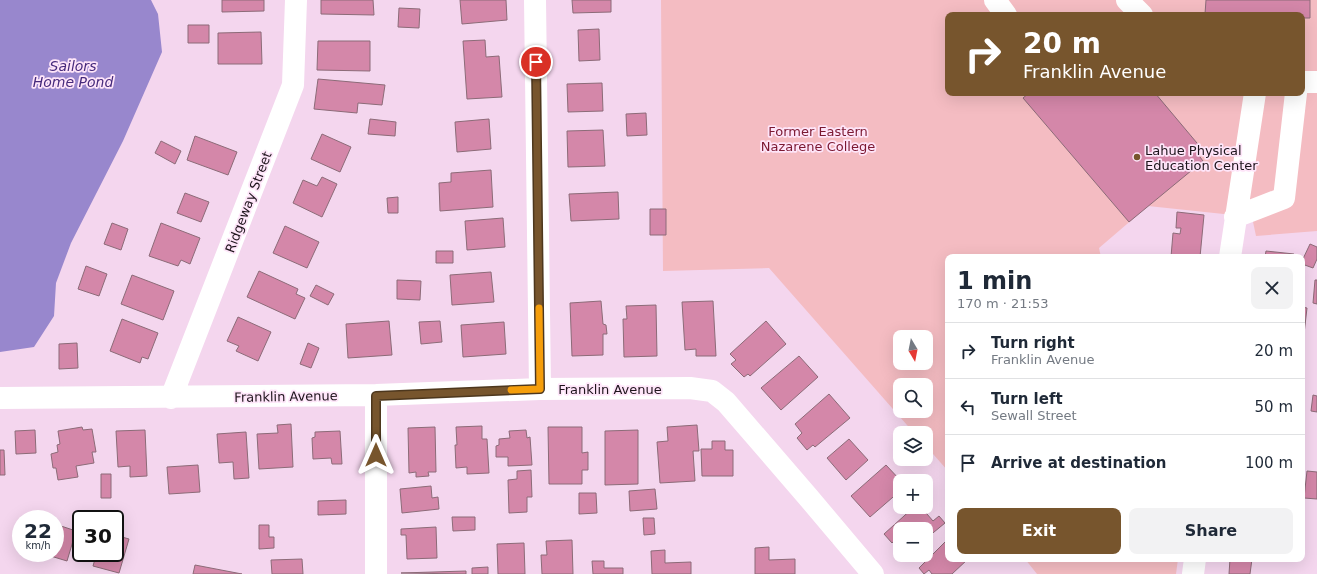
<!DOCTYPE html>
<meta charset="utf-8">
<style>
:root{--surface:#fff;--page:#f2f2f3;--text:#1f2937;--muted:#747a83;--line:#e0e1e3;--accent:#77552d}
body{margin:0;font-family:"DejaVu Sans",sans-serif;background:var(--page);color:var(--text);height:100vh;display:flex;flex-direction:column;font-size:15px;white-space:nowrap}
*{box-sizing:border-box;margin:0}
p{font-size:13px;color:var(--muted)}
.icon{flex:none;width:22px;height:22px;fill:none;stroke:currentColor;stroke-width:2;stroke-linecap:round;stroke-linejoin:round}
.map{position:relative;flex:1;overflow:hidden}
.panel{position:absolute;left:945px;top:254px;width:360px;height:308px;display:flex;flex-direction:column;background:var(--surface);border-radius:8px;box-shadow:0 4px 16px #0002}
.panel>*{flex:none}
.banner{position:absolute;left:945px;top:12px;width:360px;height:84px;border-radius:8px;box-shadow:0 4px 16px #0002;background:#77552d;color:#fff;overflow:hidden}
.needle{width:26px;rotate:170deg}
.fabs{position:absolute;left:893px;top:330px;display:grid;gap:8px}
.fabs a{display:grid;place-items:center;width:40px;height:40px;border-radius:8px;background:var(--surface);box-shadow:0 4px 16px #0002;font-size:20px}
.speed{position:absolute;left:12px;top:510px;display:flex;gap:8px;font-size:20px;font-weight:700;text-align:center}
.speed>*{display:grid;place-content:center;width:52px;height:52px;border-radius:50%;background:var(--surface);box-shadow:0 4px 16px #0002;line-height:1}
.speed small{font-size:10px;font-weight:400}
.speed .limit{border:2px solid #111;border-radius:6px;background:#fff;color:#111}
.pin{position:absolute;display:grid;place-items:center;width:34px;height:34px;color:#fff;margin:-17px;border:2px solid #fff;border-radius:50%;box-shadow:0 1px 4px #0007}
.me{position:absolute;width:44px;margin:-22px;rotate:0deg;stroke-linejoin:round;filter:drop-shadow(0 0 3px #0008)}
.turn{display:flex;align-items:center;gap:14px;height:84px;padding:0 12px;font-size:18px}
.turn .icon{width:52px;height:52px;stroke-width:2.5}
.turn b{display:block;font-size:28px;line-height:34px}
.round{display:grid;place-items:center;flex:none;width:42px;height:42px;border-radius:8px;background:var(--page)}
.overview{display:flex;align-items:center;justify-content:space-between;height:68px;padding:0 12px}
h1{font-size:24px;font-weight:700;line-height:30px}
.cta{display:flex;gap:8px;margin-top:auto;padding:8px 12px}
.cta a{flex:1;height:46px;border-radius:8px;background:var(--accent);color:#fff;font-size:16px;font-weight:700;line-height:46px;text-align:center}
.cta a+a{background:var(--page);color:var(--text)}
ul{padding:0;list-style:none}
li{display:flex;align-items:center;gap:12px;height:56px;padding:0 12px;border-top:1px solid var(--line)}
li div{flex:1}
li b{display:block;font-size:15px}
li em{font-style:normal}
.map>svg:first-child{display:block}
.green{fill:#f4bcc2;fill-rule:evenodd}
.water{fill:#9887cd}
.building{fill:#d487a9;stroke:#8c6b78}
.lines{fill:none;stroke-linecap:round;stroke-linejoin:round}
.minor{stroke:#fff;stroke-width:22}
.route-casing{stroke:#4d371d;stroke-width:10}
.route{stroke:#77552d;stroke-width:7}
.slow{stroke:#f59e0b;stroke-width:7}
.poi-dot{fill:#77552d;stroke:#fee5f9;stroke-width:1.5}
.labels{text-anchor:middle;stroke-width:3.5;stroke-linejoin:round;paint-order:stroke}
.park-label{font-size:13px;fill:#7b1831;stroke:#fee5f9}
.poi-label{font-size:13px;fill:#1e141c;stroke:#fee5f9;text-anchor:start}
.street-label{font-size:13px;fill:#1e141c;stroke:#fee5f9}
.water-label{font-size:14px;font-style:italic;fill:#462a7c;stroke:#fee5f9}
</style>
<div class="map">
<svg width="1317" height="574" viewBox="0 0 1317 574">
<rect width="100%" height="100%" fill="#f4d6ee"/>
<path class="green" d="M661,0H1317V231L1256,236L1252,217L1148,206L1099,248L1101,257H948V471L926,446V433H914L769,268L663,271ZM948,15H1302V93H948ZM900,337H926V363H900ZM900,385H926V411H900Z
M1025,559H1178L1176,574H1037Z"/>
<path class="water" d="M0,0H151L158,14L162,52L123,141L71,243L56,283L54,316L34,347L0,352Z"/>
<path class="building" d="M222,0H264V11L222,12Z
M321,0H373L374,15L321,14Z
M460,0H506L507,20L462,24Z
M572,0H611V12L573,13Z
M1206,0H1310V18H1302V15L1205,14Z
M399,8L420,9L419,28L398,27Z
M188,25H209V43H188Z
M599,29L600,60L579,61L578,30Z
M261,32L262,64H218V33Z
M485,40L486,57L499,56L502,97L467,99L463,41Z
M318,41H370V71L317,70Z
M318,79L385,85L382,105L358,103L357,113L314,109Z
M602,83L603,111L568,112L567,84Z
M1029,93H1155L1202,149L1197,153L1203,161L1129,222L1023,98Z
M646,113L647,135L627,136L626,114Z
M370,119L396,122L395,136L368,134Z
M489,119L491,149L457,152L455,122Z
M603,130L605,166L568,167L567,131Z
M322,134L351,147L340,172L311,159Z
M195,136L237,152L228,175L187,160Z
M161,141L181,151L175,164L155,153Z
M491,170L493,207L440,211L439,183L451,182V173Z
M322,177L337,184L322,217L293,203L303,180L317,186Z
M618,192L619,219L571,221L569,194Z
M185,193L209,202L201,222L177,213Z
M398,197V213H388L387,198Z
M650,209H666V235H650Z
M1177,212L1204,215L1200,257H1171L1173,233L1180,234L1181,228H1176Z
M503,218L505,247L467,250L465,221Z
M112,223L128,229L121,250L104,244Z
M161,223L200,238L190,264L181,260L178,266L149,256Z
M285,226L319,242L307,268L273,253Z
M1310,244L1317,247V259L1313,268L1302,264V261Z
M436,251H453V263H436Z
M1266,251L1294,254V257H1265Z
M86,266L107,274L99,296L78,289Z
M259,271L298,289L296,294L305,298L295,319L247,297Z
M491,272L494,302L452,305L450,275Z
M132,275L174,291L163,320L121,304Z
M397,280L421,281L420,300L397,299Z
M1315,280H1317V304L1313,303Z
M316,285L334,294L328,305L310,296Z
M601,301L603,324L606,325L607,334H603V355L572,356L570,303Z
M713,301L716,356H696V349L685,350L682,302Z
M656,305L657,356L624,357L623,319H627L626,306Z
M1302,307L1307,308L1304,334H1302Z
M238,317L271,332L258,361L236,351L239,346L227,341Z
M122,319L158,333L148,359L142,357L140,363L110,351Z
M389,321L392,355L348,358L346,324Z
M440,321L442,342L421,344L419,322Z
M766,321L786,344L750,376L748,374L744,377L731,364L736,360L730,354Z
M504,322L506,354L463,357L461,325Z
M77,343L78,368L59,369V344Z
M308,343L319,348L311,368L300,364Z
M799,356L818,377L781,410L761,388Z
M829,394L850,418L815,447L813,445L807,450L797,438L802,433L795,424Z
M1313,395L1317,396V412L1311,411Z
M291,424L293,467L259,469L257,434L278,433L277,425Z
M697,425L699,451H693L695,481L660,483L657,442L668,441L667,427Z
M482,426V439H487L489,473L467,474V467L456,468L455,445H457L456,427Z
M82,427L83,430L92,429L96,452H92L94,463L76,466L78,477L58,480L56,468H53L51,454L58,452L57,445L60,444L58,431Z
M435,427L436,472H428L429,476L416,477V472L409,473L408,428Z
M548,427H582V453L588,452V470H582V484H549Z
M35,430L36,453L16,454L15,431Z
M145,430L147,476L130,477V466L118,467L116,431Z
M526,430L527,438L530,437L532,465L508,466V457H496V446L499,445V439L510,438L509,431Z
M638,430V484L605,485V431Z
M340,431L342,464H332L331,458L313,459L312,438L315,437V432Z
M246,432L249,478L234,479L233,462L219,463L217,434Z
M849,439L868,460L846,480L827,458Z
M712,441H725V450H733V476H702L701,449H712Z
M0,450H4L5,475H0Z
M198,465L200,492L169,494L167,467Z
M886,465L901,481L900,491L870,517L851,496Z
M531,470L532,497H527V512L509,513L508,480L517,479V471Z
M1307,471L1317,472V499L1304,498Z
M101,474H111V498H101Z
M431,486L432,498L438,497L439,509L402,513L400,489Z
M655,489L657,509L630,511L629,491Z
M579,493H596L597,513L579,514Z
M346,500V514L318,515V501Z
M914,507H921L933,521L939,516L945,523L928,537L926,535V529H900V544L896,539L892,543L884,534Z
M452,517H475V530L453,531Z
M643,518H654L655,534L644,535Z
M55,524L76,531L67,561L44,554L55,553Z
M259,525H269V537H274V548L259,549Z
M436,527L437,558L407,559L406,535H401V529Z
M115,535L129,539L119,573L93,566L95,559L86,556L87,553H115Z
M948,539V559H968L952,574H932L929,570L924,574L919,568Z
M572,540L573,574H542L541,555H547L546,541Z
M524,543L525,574H498L497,544Z
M769,547V560L795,559V574H755V548Z
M665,550V563L691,562V574H652L651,551Z
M302,559L303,574H272L271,560Z
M1230,559H1252L1250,574H1229Z
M592,561H604V568H623V574H593Z
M195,565L242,574H193Z
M488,567V574H472V568Z
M466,571V574L401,573Z"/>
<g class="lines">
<path class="minor" d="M535,0L540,389
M995,0L1006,15
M1127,0L1142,15
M1302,82H1317
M1235,217L1284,198L1296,93
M1230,257L1255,93
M376,395V574
M0,398L376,395L540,389L690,388L712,391L726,402L808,497L873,574
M171,398L293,85L296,0
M1193,574L1195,559"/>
</g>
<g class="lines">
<g class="route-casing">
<path id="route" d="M376,455V396L540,389L536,62"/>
</g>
<use href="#route" class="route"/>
<path class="slow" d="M511,390L540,389L539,308"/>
</g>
<circle class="poi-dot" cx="1137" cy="157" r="4"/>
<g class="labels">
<g class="park-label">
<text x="818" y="136">Former Eastern<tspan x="818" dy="15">Nazarene College</tspan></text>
</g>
<g class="poi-label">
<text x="1145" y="155">Lahue Physical<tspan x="1145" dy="15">Education Center</tspan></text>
</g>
<g class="street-label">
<text transform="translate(248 202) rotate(-69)" y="5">Ridgeway Street</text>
<text x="610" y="394">Franklin Avenue</text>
<text transform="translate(286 396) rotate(-1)" y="5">Franklin Avenue</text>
</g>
<g class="water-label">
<text x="73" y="71">Sailors<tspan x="73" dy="16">Home Pond</tspan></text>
</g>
</g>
</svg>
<div class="fabs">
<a><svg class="needle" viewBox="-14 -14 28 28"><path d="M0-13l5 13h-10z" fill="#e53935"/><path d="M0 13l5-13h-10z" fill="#747a83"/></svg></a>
<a><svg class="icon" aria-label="search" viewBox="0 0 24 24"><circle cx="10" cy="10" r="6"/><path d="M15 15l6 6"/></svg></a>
<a><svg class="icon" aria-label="layers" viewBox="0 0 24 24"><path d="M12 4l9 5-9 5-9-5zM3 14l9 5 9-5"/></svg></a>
<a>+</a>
<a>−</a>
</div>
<div class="speed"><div>22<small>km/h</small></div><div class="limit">30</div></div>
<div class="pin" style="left:536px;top:62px;background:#d93025"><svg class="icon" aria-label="arrive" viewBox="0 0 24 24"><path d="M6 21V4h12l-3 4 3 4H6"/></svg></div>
<svg class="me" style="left:376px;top:455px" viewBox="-20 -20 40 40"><path d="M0-17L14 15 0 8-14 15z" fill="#77552d" stroke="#fff" stroke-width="4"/></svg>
<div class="banner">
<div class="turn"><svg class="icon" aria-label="right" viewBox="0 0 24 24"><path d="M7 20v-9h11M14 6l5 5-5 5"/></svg><div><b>20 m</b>Franklin Avenue</div></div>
</div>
<section class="panel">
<div class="overview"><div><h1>1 min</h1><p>170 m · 21:53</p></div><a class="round"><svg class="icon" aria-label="close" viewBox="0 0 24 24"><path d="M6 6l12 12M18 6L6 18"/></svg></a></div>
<ul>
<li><svg class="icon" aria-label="right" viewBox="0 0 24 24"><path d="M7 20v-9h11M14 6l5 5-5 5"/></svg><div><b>Turn right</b><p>Franklin Avenue</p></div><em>20 m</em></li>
<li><svg class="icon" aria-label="left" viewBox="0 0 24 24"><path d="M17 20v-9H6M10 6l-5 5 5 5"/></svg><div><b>Turn left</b><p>Sewall Street</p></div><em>50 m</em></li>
<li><svg class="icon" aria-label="arrive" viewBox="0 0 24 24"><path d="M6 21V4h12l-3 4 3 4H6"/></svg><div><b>Arrive at destination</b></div><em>100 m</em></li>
</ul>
<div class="cta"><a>Exit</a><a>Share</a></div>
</section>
</div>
